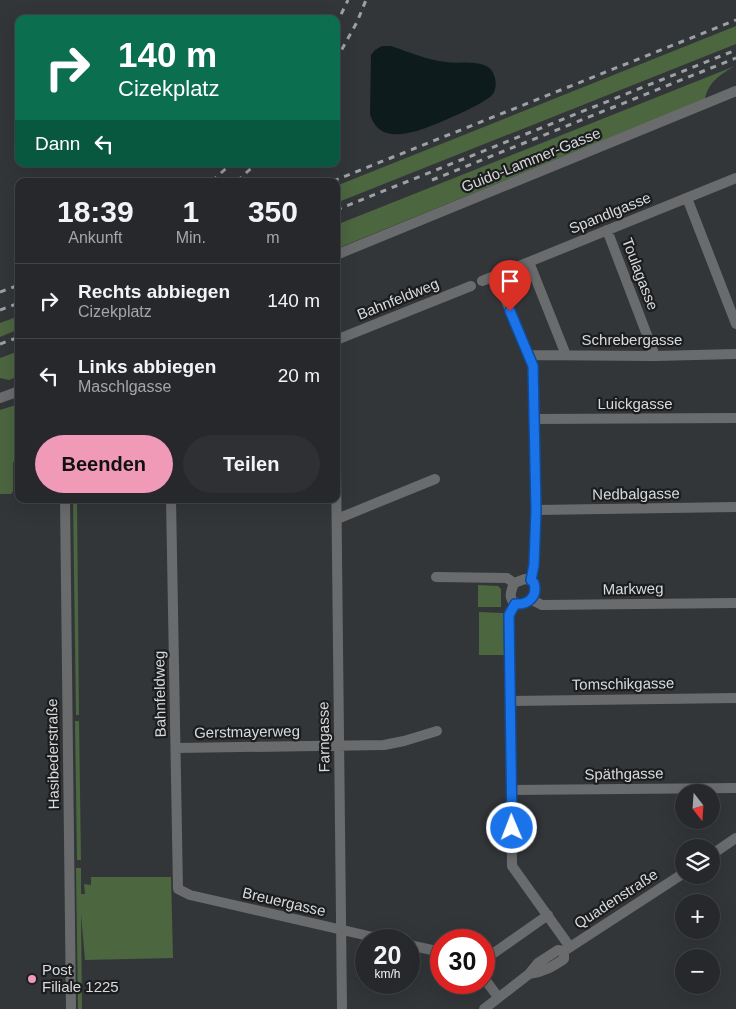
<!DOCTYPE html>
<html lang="de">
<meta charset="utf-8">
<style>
:root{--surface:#26282b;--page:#2e3033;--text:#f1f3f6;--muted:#a4a6a9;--line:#424447;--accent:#f09ab7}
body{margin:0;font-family:Helvetica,sans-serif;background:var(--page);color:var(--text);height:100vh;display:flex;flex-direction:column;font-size:19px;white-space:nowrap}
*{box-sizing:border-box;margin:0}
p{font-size:16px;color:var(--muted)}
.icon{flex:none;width:28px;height:28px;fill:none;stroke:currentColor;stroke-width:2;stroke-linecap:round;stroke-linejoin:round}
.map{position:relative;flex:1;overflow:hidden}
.drawer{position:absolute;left:15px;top:178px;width:325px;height:325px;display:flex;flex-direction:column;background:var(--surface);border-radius:10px;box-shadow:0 5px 20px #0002,0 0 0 1px var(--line)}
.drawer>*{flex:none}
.guide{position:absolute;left:15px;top:15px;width:325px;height:152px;border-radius:10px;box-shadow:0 5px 20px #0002,0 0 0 1px var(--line);background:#0b6e4f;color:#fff;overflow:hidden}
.needle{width:32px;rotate:163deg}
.buttons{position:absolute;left:675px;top:784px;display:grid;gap:10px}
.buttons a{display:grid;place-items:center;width:45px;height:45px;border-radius:50%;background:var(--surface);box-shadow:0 5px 20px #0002,0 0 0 1px var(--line);font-size:25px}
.speed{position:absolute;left:355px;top:929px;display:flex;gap:10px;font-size:25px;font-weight:700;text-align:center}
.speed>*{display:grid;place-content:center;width:65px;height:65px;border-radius:50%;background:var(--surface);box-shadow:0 5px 20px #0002,0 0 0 1px var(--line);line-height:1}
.speed small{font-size:12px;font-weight:400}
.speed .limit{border:8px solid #d22;background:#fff;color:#111}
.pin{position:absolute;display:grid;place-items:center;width:42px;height:42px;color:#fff;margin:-51px -21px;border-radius:50% 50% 50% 0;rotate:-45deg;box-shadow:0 0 5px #0007}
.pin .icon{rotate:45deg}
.me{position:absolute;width:55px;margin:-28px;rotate:359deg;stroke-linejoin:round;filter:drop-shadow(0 0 4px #0008)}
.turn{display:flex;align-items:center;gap:18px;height:105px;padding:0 20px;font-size:22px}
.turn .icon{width:65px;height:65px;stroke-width:2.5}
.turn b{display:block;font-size:35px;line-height:42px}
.then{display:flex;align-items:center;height:48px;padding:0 20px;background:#0003;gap:10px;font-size:19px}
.eta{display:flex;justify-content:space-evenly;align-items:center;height:85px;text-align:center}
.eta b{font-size:30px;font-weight:800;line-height:35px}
.cta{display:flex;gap:10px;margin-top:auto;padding:10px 20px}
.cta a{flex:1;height:58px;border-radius:30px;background:var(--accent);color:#111;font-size:20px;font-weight:800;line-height:58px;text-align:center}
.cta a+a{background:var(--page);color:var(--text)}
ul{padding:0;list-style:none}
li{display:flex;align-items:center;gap:15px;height:75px;padding:0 20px;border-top:1px solid var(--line)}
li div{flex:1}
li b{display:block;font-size:19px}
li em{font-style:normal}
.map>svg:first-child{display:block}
.green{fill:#4c6640}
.water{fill:#0d1b1c}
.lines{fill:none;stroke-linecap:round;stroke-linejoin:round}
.minor{stroke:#6a6b6d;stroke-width:10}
.tertiary{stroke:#6a6b6d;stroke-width:10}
.rail{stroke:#9ea1a3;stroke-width:3;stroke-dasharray:6 6;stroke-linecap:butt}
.route-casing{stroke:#114b97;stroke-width:12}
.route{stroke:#1a73e8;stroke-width:9}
.poi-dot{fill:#f09ab7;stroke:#1b1d1e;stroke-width:2}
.labels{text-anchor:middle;stroke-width:4.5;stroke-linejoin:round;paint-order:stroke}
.street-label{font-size:15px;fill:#d8dadc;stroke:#1b1d1e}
.poi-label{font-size:15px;fill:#d8dadc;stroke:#1b1d1e;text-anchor:start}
</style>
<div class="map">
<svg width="736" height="1009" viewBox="0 0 736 1009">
<rect width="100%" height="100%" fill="#323639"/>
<path class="green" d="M736,26V44L336,203V186Z
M735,66C721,74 708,82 705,99L336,249V225Z
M19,316V329L0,337V323Z
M19,351V376L9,380L0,378V358Z
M19,404V462H13V491L11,494H0V410Z
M73,499H77L79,715H76Z
M478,585L498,586L501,589V607H478Z
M479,612L503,613L504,655H479Z
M75,721H79L81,860H77Z
M76,868H81V894H85L84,884L91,885V877H171L173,958L85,960L81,914L82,1009H78Z"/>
<path class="water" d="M382,46H391C409,52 427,60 446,62C459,64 475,60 488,67C496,72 498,87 493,94C486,104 430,127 417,131C408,133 396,136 387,133C378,131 372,122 370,114L371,55L375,50Z"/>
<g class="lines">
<path class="minor" d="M687,198L736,324
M607,230L655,356
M336,255L736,91
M529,262L566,355
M496,276L533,366L536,510L534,565L531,580
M482,281L736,178
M336,340L471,286
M528,355L655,356L736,354
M0,398L19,391
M534,419L736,418
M336,464L342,1009
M65,499L71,1009
M171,499L178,889L190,895L386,940
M536,510L736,507
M337,519L435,479
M436,577L507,578L514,583
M525,579L531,580L534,583C538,597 528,605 515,604C508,597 511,592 514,583Z
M532,600L542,605L736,603
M515,604L509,615L512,866L570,947
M511,701L736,698
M176,748L384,745L404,741L437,731
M511,790L736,788
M409,945L441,952
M484,960L548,915
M484,978L498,997"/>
<path class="tertiary" d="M711,855L736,838
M529,974C544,972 552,967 564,959V951
M484,1009L529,974L538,963L558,950L564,951L684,873"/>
<path class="rail" d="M336,25L348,0
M336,60L357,22L366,0
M432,180L736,58
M212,181L231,164
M237,181L256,164
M333,181L736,20
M336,210L736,50
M0,292L19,285
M0,310L19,303
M0,344L19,337"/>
</g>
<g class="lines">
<g class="route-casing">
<path id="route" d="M510,311L533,366L536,510L534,565L531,580L534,583C538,597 528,605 515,604L509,615L512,828"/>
</g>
<use href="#route" class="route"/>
</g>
<circle class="poi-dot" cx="32" cy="979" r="5"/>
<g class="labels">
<g class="street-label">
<text transform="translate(531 160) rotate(-22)" y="5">Guido-Lammer-Gasse</text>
<text transform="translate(610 213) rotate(-22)" y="5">Spandlgasse</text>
<text transform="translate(640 274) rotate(69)" y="5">Toulagasse</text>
<text transform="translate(398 299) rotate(-22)" y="5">Bahnfeldweg</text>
<text x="632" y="345">Schrebergasse</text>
<text x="635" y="409">Luickgasse</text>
<text transform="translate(636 494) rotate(-1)" y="5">Nedbalgasse</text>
<text transform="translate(633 589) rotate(-1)" y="5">Markweg</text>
<text transform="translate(623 684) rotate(-1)" y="5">Tomschikgasse</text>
<text transform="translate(160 694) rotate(-91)" y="5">Bahnfeldweg</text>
<text transform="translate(247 732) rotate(-1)" y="5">Gerstmayerweg</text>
<text transform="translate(324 737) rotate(-91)" y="5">Farngasse</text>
<text transform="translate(53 754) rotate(-91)" y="5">Hasibederstraße</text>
<text transform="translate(624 774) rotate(-1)" y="5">Späthgasse</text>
<text transform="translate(616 899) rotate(-33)" y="5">Quadenstraße</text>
<text transform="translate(284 902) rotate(13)" y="5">Breuergasse</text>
</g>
<g class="poi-label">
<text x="42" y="975">Post<tspan x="42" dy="17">Filiale 1225</tspan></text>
</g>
</g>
</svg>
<div class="buttons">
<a><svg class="needle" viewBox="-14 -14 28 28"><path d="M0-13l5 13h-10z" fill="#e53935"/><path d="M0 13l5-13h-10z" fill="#a4a6a9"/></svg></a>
<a><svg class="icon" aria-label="layers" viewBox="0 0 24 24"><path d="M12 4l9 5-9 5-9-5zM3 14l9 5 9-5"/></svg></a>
<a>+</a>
<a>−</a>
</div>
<div class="speed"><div>20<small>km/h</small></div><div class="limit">30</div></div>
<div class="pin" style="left:510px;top:311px;background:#d93025"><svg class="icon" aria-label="arrive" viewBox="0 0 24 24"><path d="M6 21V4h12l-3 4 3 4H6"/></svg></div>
<svg class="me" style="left:512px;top:828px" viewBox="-20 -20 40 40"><circle r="17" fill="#1a73e8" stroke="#fff" stroke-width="3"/><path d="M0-11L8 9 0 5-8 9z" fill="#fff"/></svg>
<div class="guide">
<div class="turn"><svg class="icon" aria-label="right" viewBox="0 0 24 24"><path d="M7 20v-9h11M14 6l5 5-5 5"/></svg><div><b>140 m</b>Cizekplatz</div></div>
<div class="then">Dann<svg class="icon" aria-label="left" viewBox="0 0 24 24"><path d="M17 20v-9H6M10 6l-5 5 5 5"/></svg></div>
</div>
<section class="drawer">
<div class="eta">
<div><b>18:39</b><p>Ankunft</p></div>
<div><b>1</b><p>Min.</p></div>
<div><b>350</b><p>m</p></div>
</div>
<ul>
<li><svg class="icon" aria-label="right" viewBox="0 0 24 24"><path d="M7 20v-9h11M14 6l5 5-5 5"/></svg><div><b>Rechts abbiegen</b><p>Cizekplatz</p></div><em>140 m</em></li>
<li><svg class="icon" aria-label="left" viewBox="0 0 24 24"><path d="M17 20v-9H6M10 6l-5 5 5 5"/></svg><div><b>Links abbiegen</b><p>Maschlgasse</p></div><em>20 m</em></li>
</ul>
<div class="cta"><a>Beenden</a><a>Teilen</a></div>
</section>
</div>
